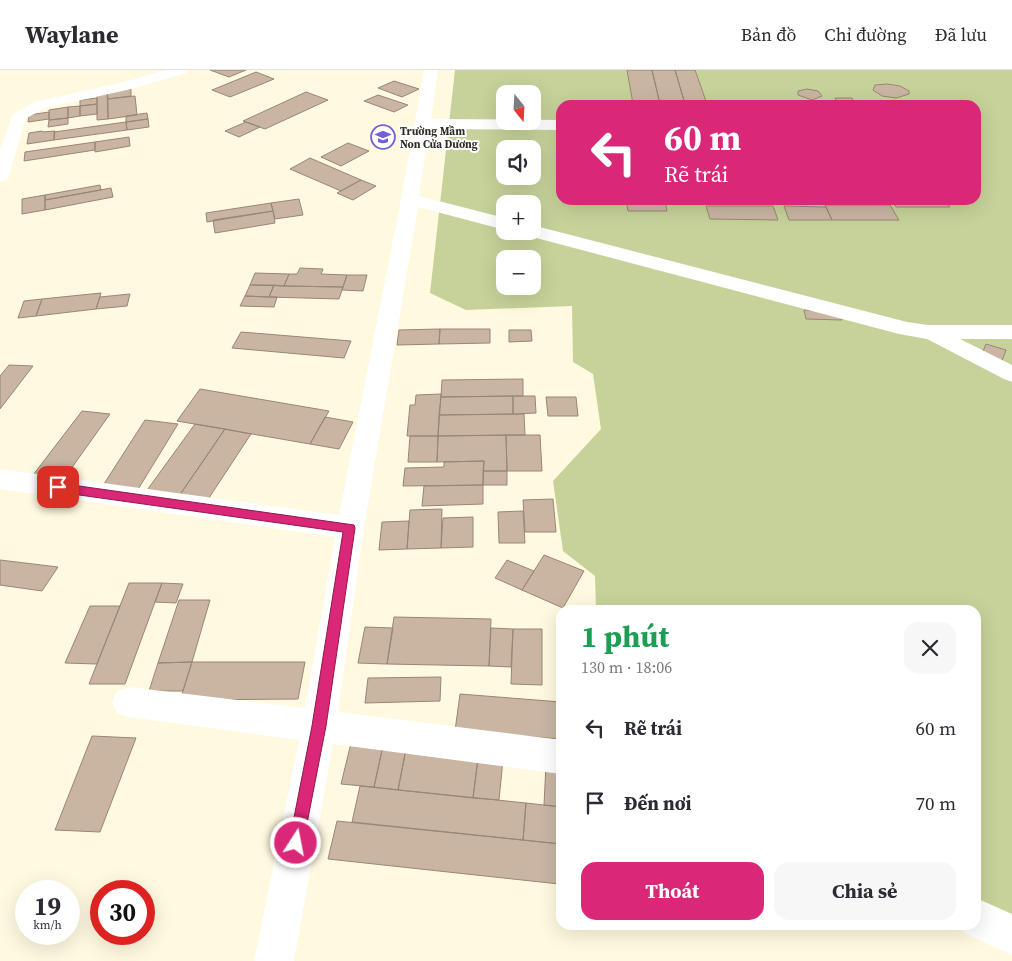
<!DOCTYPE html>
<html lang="vi">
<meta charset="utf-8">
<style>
:root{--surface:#fff;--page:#f7f7f7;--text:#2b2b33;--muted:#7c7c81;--line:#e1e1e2;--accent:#db2777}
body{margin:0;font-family:"Source Serif 4",serif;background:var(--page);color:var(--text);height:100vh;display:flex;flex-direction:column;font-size:19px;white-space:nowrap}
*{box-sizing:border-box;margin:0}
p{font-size:16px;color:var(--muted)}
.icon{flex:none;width:28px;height:28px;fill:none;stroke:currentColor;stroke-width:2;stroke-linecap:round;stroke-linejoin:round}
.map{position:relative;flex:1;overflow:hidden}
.details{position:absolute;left:556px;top:535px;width:425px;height:325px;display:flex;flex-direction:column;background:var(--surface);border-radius:15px;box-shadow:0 5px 20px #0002}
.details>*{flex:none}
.top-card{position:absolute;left:556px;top:30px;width:425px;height:105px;border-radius:15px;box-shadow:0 5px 20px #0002;background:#db2777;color:#fff;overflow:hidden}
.needle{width:32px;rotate:162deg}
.controls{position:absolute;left:496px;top:15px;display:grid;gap:10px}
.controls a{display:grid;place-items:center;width:45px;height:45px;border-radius:10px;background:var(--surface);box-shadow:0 5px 20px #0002;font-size:25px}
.speed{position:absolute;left:15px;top:810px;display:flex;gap:10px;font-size:25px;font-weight:700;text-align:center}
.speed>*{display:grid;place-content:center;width:65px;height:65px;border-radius:50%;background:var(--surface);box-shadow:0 5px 20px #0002;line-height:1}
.speed small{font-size:12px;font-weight:400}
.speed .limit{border:8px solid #d22;background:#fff;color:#111}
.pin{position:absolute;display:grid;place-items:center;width:42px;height:42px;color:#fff;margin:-21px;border-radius:10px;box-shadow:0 2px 8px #0006}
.me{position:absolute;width:55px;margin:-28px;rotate:11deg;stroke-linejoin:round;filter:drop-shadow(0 0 4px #0008)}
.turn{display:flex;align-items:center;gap:18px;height:105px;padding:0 25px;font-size:22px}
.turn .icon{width:65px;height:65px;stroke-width:2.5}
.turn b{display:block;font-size:35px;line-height:42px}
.round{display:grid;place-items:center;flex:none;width:52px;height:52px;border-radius:15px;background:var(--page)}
.headline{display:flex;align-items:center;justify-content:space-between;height:85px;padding:0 25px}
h1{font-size:30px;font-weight:700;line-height:38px;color:#1e9e55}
.button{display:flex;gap:10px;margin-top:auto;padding:10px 25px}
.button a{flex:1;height:58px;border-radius:15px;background:var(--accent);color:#fff;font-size:20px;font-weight:700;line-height:58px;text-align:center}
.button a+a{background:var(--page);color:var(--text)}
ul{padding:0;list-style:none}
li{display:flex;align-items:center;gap:15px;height:75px;padding:0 25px}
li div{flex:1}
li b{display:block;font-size:19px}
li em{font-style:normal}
header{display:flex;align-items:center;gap:30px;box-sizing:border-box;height:70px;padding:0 25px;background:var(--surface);border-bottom:1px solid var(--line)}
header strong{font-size:24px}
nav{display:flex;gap:28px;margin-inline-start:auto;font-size:18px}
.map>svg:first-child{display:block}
.green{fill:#c6d29a;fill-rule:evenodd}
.building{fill:#c9b5a2;stroke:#998674}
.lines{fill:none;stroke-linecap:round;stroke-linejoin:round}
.minor{fill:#fff;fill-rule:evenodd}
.route{fill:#db2777;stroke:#8e194d}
.labels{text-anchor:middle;stroke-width:4;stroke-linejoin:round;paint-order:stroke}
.far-poi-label{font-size:11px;font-weight:bold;fill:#2f2d23;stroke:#fff;text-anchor:start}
</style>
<header>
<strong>Waylane</strong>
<nav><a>Bản đồ</a><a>Chỉ đường</a><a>Đã lưu</a></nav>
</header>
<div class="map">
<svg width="1012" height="891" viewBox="0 0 1012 891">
<rect width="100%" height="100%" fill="#fff9df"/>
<path class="green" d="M455,0H1012V852L976,836V540H596L595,506L563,481L553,411L601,359L593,304L573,292L572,236L466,240L430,223ZM505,24H532V51H505ZM561,35H976V130H561ZM505,79H532V106H505ZM505,134H532V161H505ZM505,189H532V216H505Z"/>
<path class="building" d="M210,0H246L229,7Z
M627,0H652L660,34H633Z
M652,0H675L685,34H660Z
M675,0H695L707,34H685Z
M256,2L274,9L230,27L212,20Z
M394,11L419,19L402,27L378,18Z
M887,14L900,16L909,21V24L896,28L882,26L873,20L875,15Z
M131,19V26L108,29L107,22Z
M807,19L818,21L822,26L812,30L798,25V21Z
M107,22L108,49L97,50V24Z
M306,22L328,30L265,59L243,51Z
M378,25L408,35L394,42L364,31Z
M135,26L137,45L108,49V29Z
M97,28V34L80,36V30Z
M835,28H852L855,35H838Z
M97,34V44L80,46V36Z
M80,36V46L68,48V37Z
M68,37V48L49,50V40Z
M49,42V49L28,52L29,45Z
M147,43L148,49L126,52V46Z
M68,48V54L48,57L49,50Z
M148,49L149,57L127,60L126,52Z
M126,52L127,60L54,70V62Z
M246,52L260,57L239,67L225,61Z
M42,61V62L55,61L54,70L27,74L29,63Z
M129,67L130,76L95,82V72Z
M95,72V80L24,91L25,82Z
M348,73L369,81L341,96L321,87Z
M310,88L361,110L341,121L290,99Z
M361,110L376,116L353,130L337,123Z
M100,115L101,120L45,130V125Z
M111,118L113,127L45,140V130Z
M45,125V140L22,144V129Z
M299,129L303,145L275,149L271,133Z
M626,130H665L667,141H628Z
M773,130H810L811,133L774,132Z
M892,130H945L950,137H896Z
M271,133L273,141L207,152L206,143Z
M825,135H890L899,150H832Z
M706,136H773L778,150L710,149Z
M784,136L826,137L832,150H789Z
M273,141L275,153L215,163L213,150Z
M300,198L323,199L321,204L347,205L343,217L284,216L289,204H297Z
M255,203L289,204L284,216L250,215Z
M347,205H367L363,221L342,220Z
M250,215H274L269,227L245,226Z
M274,215L284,216L343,217L339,229L269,227Z
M101,223L96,239L36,246L42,229Z
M130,224L127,236L96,239L100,227Z
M245,226L269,227H277L274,237L240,236Z
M42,229L36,246L18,248L24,231Z
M804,240L838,241L842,250L806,249Z
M440,259L439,274L397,275L399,260Z
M440,259H490V273L439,274Z
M509,260H531L532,271L509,272Z
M241,262L351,271L344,288L232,278Z
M986,274L1006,280L1002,291L982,284Z
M9,295L33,296L0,339V306Z
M523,309V326L441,327L442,310Z
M200,319L329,341L310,374L177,351Z
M441,324L438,366H407L410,335H415L416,325Z
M513,326H535L536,343L513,344Z
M513,326V344L439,345L441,327Z
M546,327H576L578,346H548Z
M82,341L110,344L61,413L30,409Z
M524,344L525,365L438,366L439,345Z
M325,347L353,352L339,379L310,374Z
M145,350L178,354L137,421L102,417Z
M195,354L225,359L177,429L145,423Z
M225,359L251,364L205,434L177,429Z
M506,365H540L542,401H507Z
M506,365L507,401H483L484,391L437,392L438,366Z
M410,366H438L437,392H408Z
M484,391L483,415L403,416L405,398L444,397V392Z
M483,401H507V415H483Z
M483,415V434L422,436L424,416Z
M553,429L556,462H525L523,430Z
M442,439L441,478L407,479L410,440Z
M523,441L525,473H499L498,442Z
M473,447V477L441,478L443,448Z
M409,451L407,479L379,480L382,452Z
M544,485L584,501L563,538L522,520Z
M0,490L58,497L42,521L0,515Z
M507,490L534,501L522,520L495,508Z
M129,513H162L125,614H89Z
M162,513L183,514L176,533L155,532Z
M179,530H210L192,592L158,593Z
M90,536H120L97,594L65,593Z
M394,547L491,549L489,596L387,594Z
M365,557L393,558L387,594L358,593Z
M491,558L513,559L511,597L489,596Z
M513,559H542V615L511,614Z
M192,592H305L298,629L180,630Z
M192,592L183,621H149L158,593Z
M441,607L440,631L365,633L368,608Z
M460,624L561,632V669L455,661Z
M92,666L136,668L100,762L55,760Z
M352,669L384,671L374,717L341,714Z
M384,671L407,674L398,720L374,717Z
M407,674L478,688L473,728L398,720Z
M478,688L503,690L499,730L473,728Z
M546,695L561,696V737L544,735Z
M360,716L526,733L523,770L352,752Z
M526,733L561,737V774L523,770Z
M337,751L561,774L559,814L328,789Z"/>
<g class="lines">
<path class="minor" d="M166,0H188L186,3L136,18L45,38L25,49L9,107L6,111L0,112V79L13,44L35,32L128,11Z
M424,0H438L431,49L561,50V60L429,59L419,126L505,148V160L418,137L364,458L338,642L561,670V704L333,674L294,891H254L299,670L129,647L117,643L112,632L117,621L129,617L305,638L335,467L0,419V399L339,445L401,129Z
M532,155L907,252L928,255H1012V269H960L1012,295V312L1004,309L927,269L899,264L525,165L523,161H532Z
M976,828L1012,844V885L962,862L959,855H976Z"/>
</g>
<path class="route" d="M58,413L354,455L355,458L326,656L302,779L296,781L291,779L289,773L312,656L343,462L58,422L53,417Z"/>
<defs>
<g id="school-ring" transform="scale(1.25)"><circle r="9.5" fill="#fff" stroke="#7361db" stroke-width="1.5"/><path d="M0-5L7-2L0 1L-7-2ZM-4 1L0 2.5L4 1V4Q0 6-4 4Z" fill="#7361db"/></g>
</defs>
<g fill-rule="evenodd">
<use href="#school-ring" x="383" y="67"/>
</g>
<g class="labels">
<g class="far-poi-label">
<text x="400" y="65">Trường Mầm<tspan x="400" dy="13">Non Cửa Dương</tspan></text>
</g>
</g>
</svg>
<div class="controls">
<a><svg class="needle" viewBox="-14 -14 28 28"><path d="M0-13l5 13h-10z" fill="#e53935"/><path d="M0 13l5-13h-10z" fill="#7c7c81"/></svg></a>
<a><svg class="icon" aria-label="sound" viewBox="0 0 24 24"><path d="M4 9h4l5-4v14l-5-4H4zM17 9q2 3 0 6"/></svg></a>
<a>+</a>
<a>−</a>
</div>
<div class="speed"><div>19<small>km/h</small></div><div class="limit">30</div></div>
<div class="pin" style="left:58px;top:417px;background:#d93025"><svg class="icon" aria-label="arrive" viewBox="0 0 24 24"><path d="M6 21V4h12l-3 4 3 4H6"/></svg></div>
<svg class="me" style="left:296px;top:773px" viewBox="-20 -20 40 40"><circle r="17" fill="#db2777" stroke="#fff" stroke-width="3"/><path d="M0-11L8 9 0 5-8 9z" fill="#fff"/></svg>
<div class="top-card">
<div class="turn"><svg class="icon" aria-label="left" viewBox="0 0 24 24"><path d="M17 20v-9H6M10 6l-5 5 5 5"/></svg><div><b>60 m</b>Rẽ trái</div></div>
</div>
<section class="details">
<div class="headline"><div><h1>1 phút</h1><p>130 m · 18:06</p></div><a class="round"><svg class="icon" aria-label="close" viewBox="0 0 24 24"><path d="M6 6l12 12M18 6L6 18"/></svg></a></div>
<ul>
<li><svg class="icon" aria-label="left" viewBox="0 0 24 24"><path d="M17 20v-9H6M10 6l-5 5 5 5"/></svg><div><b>Rẽ trái</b></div><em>60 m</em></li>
<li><svg class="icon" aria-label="arrive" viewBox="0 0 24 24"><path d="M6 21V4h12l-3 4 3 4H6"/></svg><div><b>Đến nơi</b></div><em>70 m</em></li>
</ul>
<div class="button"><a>Thoát</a><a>Chia sẻ</a></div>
</section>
</div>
